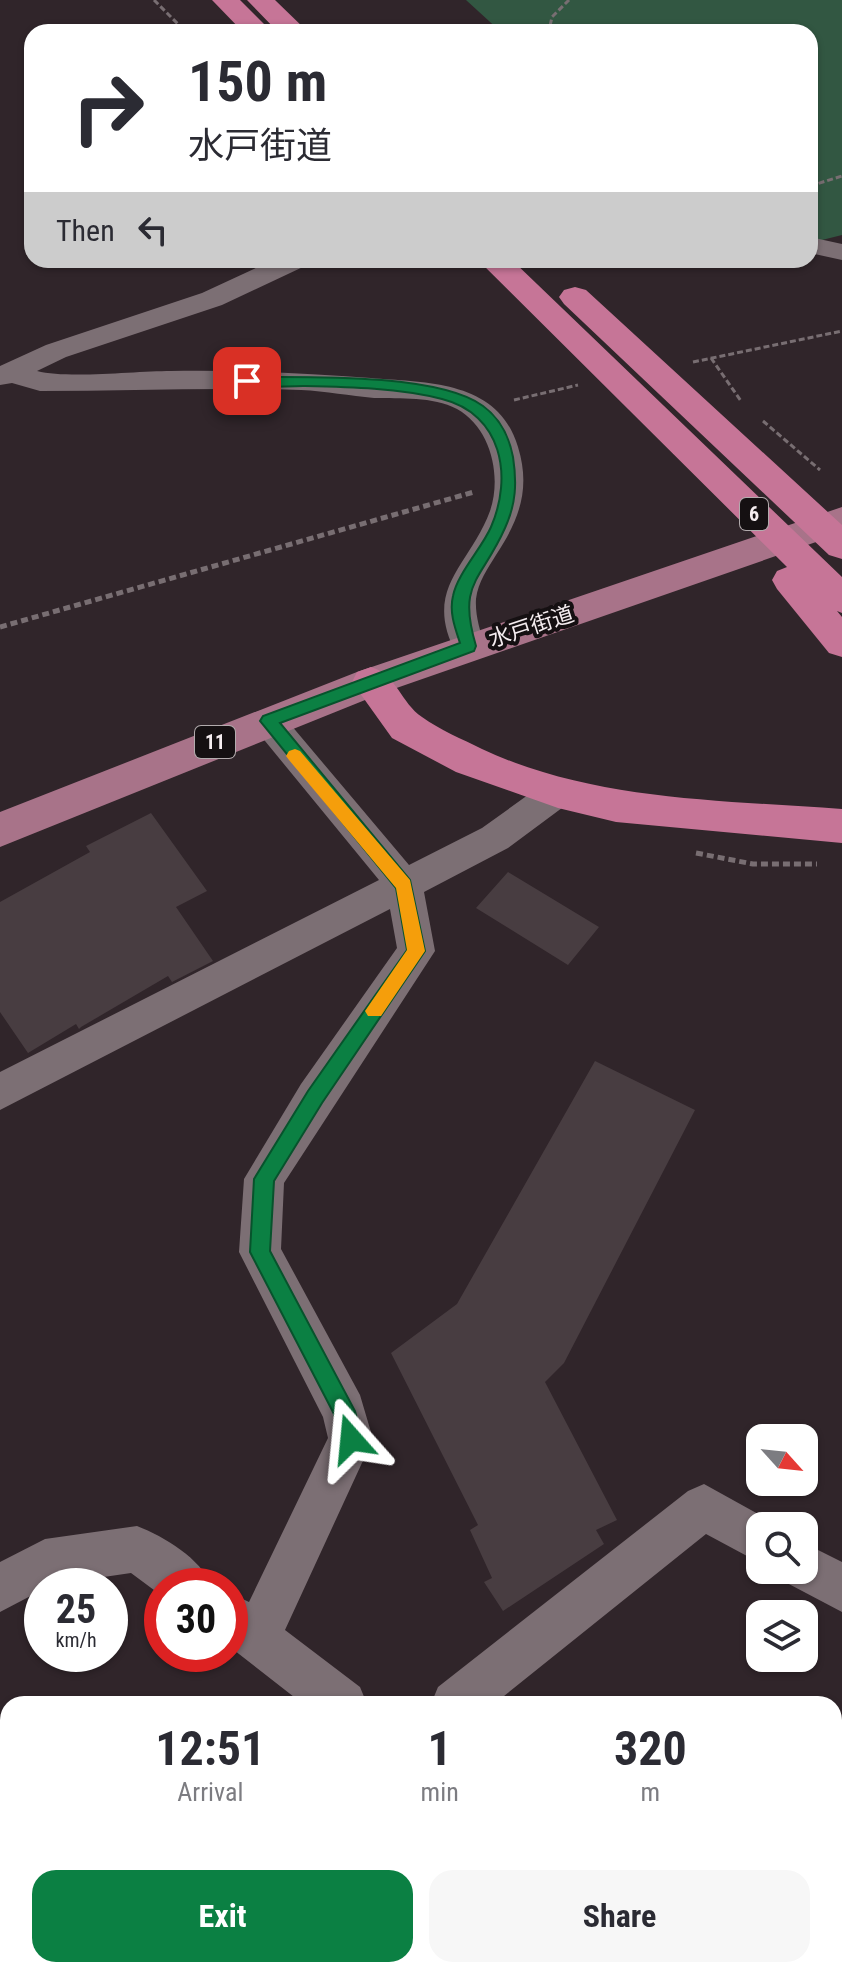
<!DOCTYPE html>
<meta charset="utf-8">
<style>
:root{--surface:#fff;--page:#f7f7f7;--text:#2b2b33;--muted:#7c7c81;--accent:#0b8043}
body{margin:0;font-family:"Roboto Condensed","Noto Sans JP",sans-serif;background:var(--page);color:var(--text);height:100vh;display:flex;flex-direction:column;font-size:30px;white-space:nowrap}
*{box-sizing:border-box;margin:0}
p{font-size:26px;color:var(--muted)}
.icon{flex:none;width:44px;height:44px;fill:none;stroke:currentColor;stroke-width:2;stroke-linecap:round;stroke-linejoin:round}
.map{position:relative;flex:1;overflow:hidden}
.details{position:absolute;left:0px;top:1696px;width:842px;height:282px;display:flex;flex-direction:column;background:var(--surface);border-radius:24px 24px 0 0;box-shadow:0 2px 6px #0004}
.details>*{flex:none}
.top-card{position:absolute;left:24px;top:24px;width:794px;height:244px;border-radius:24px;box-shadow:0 2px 6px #0004;background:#fff;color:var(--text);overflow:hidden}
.needle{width:52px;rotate:117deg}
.buttons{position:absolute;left:746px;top:1424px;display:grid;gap:16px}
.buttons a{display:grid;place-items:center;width:72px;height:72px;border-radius:16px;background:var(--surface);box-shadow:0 2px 6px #0004;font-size:40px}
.speed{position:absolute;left:24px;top:1568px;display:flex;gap:16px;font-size:40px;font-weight:700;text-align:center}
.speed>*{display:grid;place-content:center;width:104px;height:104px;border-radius:50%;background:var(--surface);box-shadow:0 2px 6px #0004;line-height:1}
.speed small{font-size:20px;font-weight:400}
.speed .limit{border:12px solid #d22;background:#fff;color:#111}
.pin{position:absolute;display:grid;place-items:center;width:68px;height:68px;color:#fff;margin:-34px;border-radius:16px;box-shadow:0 4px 12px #0006}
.me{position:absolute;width:88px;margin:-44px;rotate:342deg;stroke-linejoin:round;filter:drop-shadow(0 0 6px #0008)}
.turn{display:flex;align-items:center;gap:28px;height:168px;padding:0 32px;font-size:36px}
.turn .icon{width:104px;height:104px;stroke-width:2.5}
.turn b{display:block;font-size:56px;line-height:68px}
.then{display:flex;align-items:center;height:76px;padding:0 32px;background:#0003;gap:16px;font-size:30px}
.eta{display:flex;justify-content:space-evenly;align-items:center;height:136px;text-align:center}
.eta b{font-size:48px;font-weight:700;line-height:56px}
.button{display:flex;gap:16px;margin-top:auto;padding:16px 32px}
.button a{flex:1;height:92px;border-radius:24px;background:var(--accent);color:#fff;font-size:32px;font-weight:700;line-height:92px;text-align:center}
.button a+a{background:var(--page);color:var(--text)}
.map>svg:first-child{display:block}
.green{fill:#325742}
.building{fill:#483d41}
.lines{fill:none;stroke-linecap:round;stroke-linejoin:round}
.path-far1{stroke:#786e72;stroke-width:3;stroke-dasharray:6 3;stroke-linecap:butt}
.path{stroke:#786e72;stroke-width:5;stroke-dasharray:7 4;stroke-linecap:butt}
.minor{fill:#7c6f74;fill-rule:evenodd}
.major{fill:#a87389;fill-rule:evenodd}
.highway{fill:#c67597;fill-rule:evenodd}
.route{fill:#0b8043;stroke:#07532c;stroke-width:2}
.slow{fill:#f59e0b}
.labels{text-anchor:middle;stroke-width:8;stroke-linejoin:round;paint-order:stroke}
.shield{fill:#151012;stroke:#b2abad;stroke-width:2}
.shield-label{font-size:20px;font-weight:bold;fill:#f5edf0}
.street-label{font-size:22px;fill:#f5edf0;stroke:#151012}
</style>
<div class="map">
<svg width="842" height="1977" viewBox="0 0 842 1977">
<rect width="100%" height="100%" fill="#30252a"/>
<path class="green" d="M466,0H842V235L810,243V32H501Z"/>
<path class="building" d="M151,813L207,891L176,907L213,961L172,982L168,976L81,1027L79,1029L76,1024L28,1053L0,1012V902L90,852L86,846Z
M508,872L599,927L568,965L476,908Z
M595,1061L695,1110L564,1363L545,1382L617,1520L596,1530L604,1544L503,1611L484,1582L492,1578L470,1530L478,1525L391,1353L457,1304Z"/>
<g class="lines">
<path class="path-far1" d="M154,0L186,32
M556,32L550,26L552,17L569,0
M810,186L842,176
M711,358L741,401
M693,362L842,331
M514,400L578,385
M763,421L820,470"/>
<path class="path" d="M0,627L474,492
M696,853L753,864H817"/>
<path class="minor" d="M810,237L842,244V260L810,253Z
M273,260H308L305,266L222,305L66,357L37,371C68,379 136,371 171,371C238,370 304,373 371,378C428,383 498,380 518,447C531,489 519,520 496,555C488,568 478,582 476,599C475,615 480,631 485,646L481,655L469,658L457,655C421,588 470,566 490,511C502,476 491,428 457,409C432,396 401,399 374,398C350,396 326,391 301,390C214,387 127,391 40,391L12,383L0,385V366L46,345L202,293Z
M268,708L280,712L409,865L482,828L546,782L558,778L570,782L576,792L570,802L508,848L424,892L435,951L284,1183L281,1249L360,1395L373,1439L285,1630L360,1687L367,1704H303L230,1647V1593L249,1602L328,1438L323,1417L239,1252L244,1179L301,1084L397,948L390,909L0,1110V1072L379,880L256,730L251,721L256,712Z
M704,1484L776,1524L777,1526H760V1563L706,1534L494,1704H431L438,1687L688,1491Z
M137,1526C165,1537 200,1558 212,1586H162V1596L131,1573L42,1586V1590L0,1612V1562L45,1539Z
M804,1543L842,1562V1612L787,1583L782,1570H804Z
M0,1876L8,1879V1948L0,1945Z
M8,1952V1970H54L57,1977H3L1,1970Z"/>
<path class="major" d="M842,507V533L385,692L0,847V812L357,672Z"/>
<path class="highway" d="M212,0H240L272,32H243Z
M247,0H275L308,32H278Z
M478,260H512L842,577V613L837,611L842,617V657L829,653L777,589L772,580L777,571L787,567Z
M575,287L586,290L842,525V559L829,555L564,304L559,297L564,290Z
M371,667C397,675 401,703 422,717C440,730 462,739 482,749C593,801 722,800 842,809V843L616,822L558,808L456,772L392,738L352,682L357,672Z"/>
</g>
<path class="route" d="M247,377C304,377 438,373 483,406C501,419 509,436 513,457C517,483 516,504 505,528C481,582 457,582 476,646L474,651L280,723L410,880L425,951L322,1103L274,1181L270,1251L355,1411L362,1439L359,1446L351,1450L344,1446L334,1414L250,1252L254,1179L308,1091L407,950L396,888L260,721L263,716L460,643C455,628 449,612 453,596C457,574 482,548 491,527C513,476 502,414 442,399C399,388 348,387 303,386C283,386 261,389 242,385L240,381Z"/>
<path class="slow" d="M295,749L300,751L410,880L425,951L381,1016H368L365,1011L407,950L396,888L289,760L286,756L289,751Z"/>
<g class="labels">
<g class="shield">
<rect x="740" y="498" width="28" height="32" rx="6"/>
<rect x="195" y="726" width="40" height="32" rx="6"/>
</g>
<g class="shield-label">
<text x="754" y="521">6</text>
<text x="215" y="749">11</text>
</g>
<g class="street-label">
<text transform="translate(531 626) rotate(-18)" y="8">水戸街道</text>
</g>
</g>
</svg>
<div class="buttons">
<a><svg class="needle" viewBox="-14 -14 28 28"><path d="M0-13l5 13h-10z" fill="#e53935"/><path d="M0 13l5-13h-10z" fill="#7c7c81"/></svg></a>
<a><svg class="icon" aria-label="search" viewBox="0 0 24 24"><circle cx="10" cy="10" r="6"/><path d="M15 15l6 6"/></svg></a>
<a><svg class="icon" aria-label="layers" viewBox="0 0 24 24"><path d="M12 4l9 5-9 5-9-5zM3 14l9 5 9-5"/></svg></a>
</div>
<div class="speed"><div>25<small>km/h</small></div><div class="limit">30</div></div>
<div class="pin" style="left:247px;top:381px;background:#d93025"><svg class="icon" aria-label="arrive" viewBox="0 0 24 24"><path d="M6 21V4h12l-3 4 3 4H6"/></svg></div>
<svg class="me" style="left:351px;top:1439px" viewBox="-20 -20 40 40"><path d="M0-17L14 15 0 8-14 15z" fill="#0b8043" stroke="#fff" stroke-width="4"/></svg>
<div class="top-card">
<div class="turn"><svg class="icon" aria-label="right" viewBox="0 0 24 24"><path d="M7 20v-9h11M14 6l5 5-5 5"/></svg><div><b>150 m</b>水戸街道</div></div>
<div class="then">Then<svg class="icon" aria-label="left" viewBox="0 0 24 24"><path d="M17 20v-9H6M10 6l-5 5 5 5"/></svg></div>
</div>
<section class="details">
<div class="eta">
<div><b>12:51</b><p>Arrival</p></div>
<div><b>1</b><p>min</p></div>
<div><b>320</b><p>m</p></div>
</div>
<div class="button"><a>Exit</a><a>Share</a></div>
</section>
</div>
